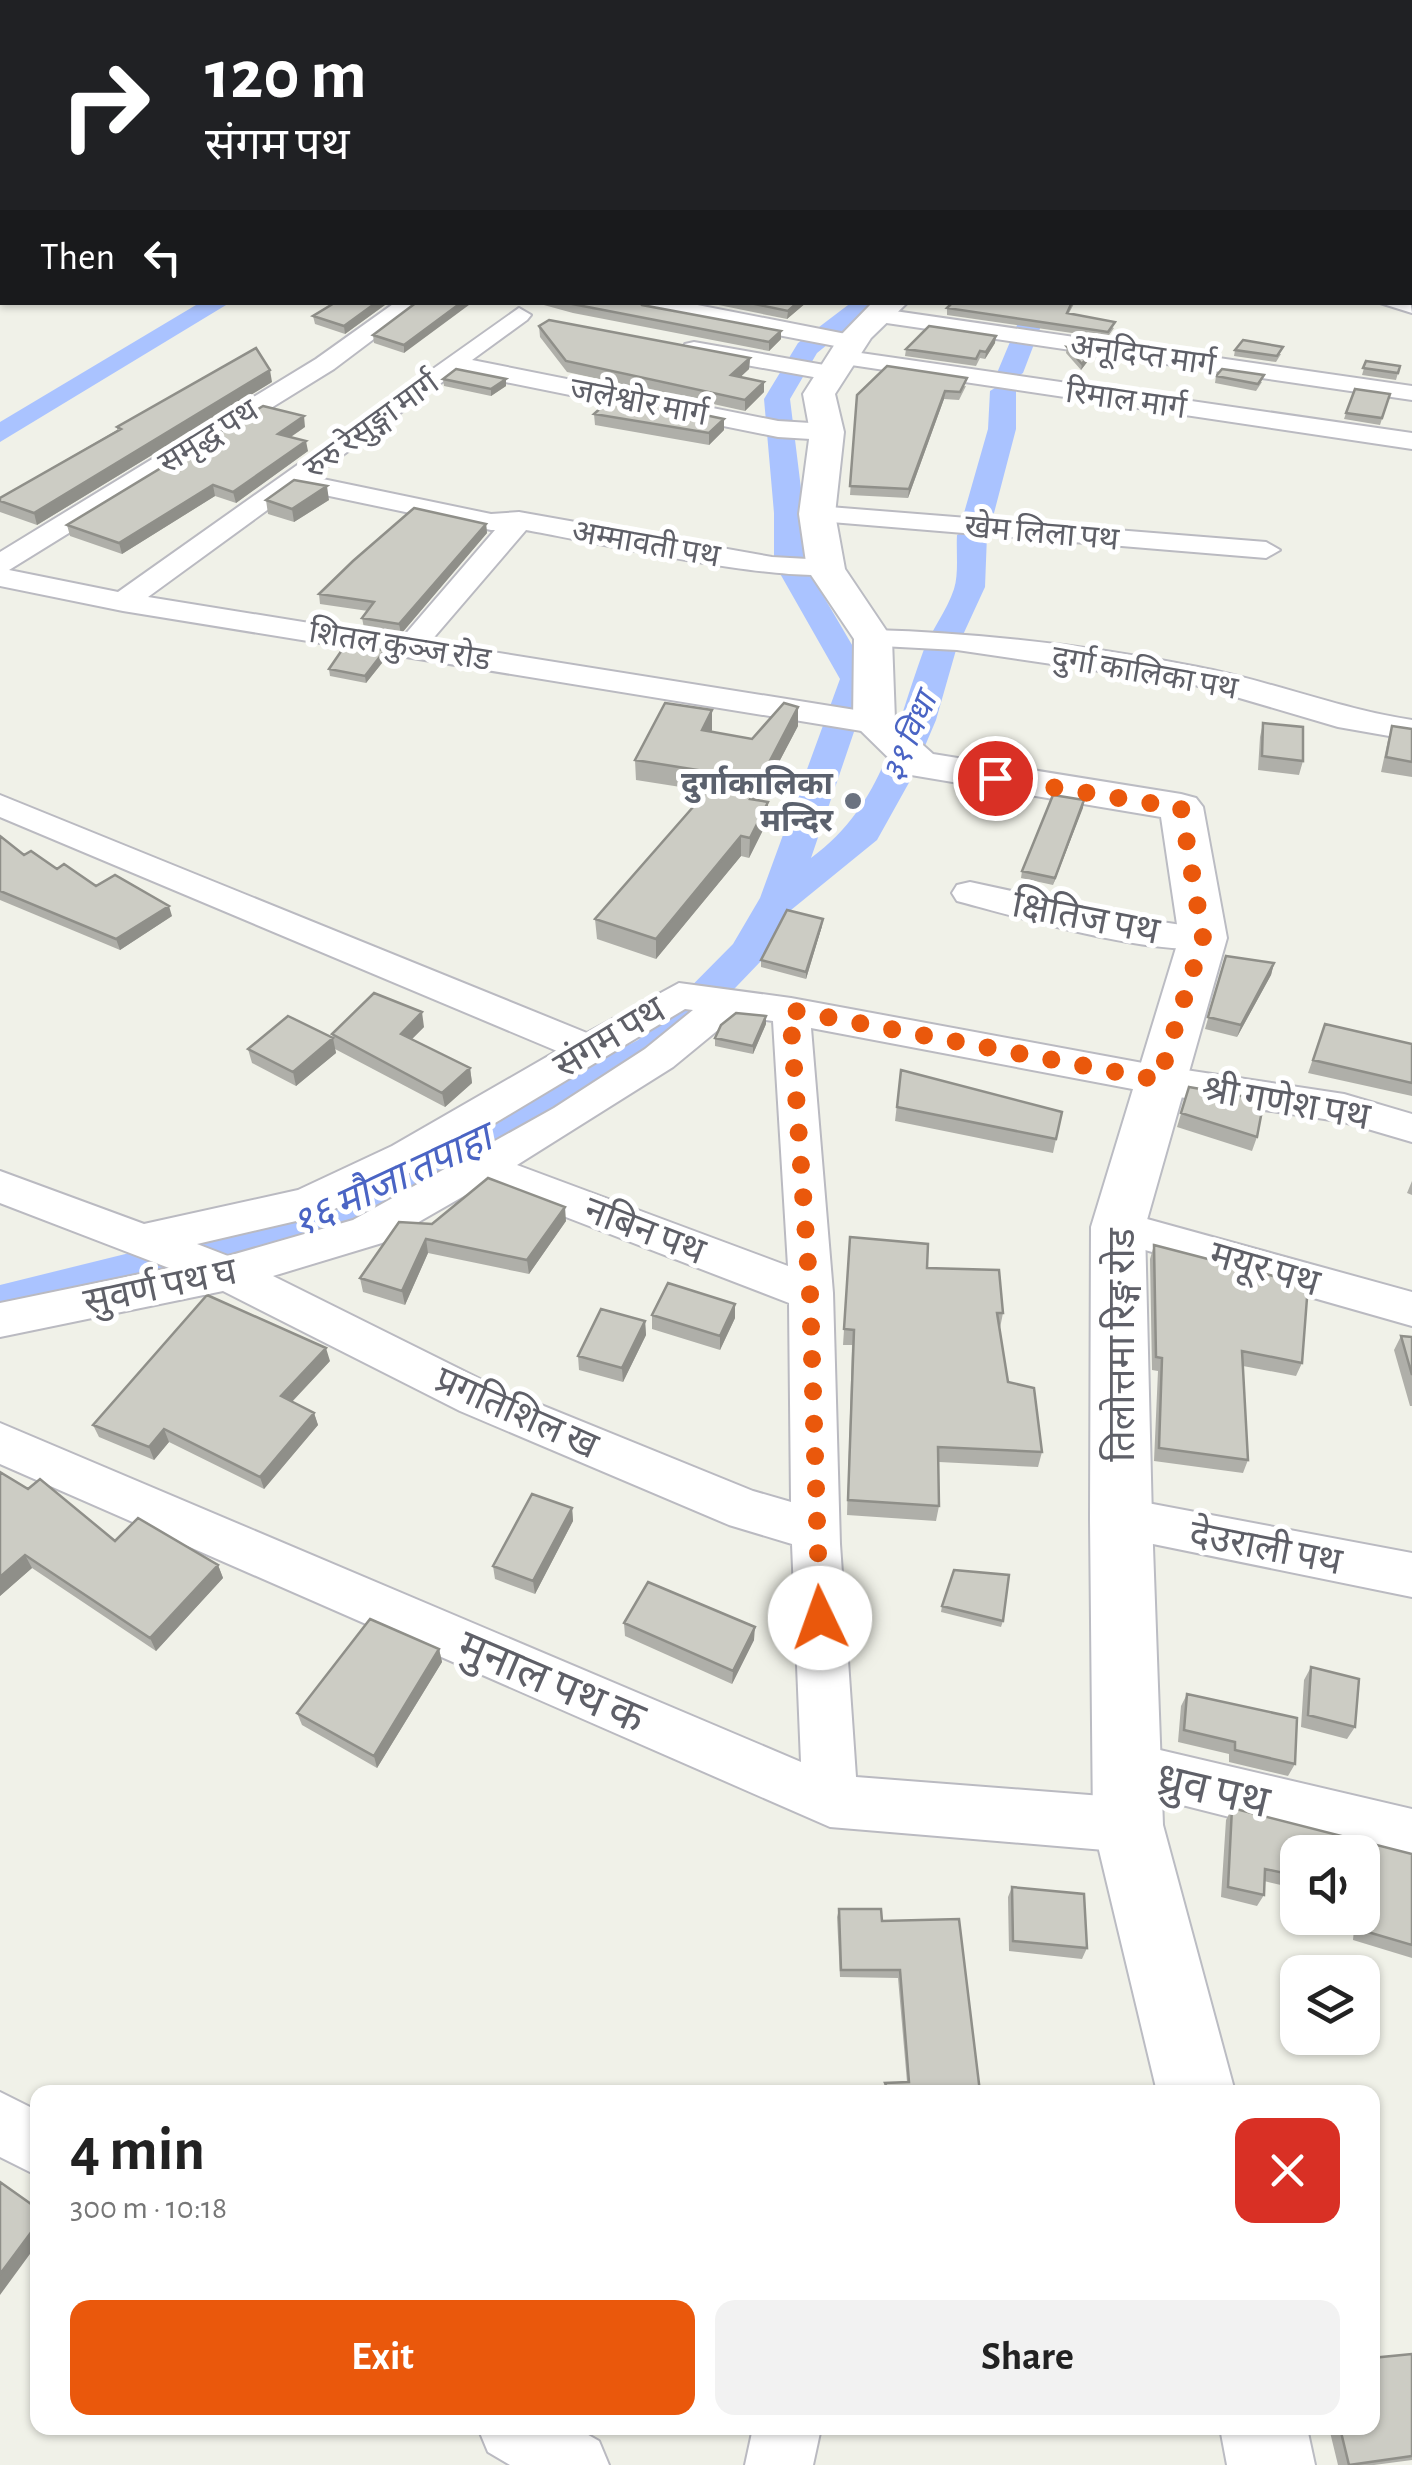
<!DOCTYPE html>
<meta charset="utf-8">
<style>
:root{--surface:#fff;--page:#f2f2f2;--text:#222;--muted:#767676;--accent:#ea580c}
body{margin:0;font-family:"Alegreya Sans","Noto Sans Devanagari",sans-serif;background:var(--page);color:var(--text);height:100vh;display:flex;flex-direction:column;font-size:38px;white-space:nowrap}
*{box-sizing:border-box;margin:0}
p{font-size:32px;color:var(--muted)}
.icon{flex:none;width:55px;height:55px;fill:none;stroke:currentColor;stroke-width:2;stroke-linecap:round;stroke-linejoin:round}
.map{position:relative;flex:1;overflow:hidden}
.side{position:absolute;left:30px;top:2085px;width:1350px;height:350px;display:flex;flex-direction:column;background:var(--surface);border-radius:20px;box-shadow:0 2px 8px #0004}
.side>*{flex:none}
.hud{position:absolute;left:0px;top:0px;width:1412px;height:305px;box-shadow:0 2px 8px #0004;background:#202124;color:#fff;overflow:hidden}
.fabs{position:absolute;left:1280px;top:1835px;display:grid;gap:20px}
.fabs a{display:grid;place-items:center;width:100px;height:100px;border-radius:20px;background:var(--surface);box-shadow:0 2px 8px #0004;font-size:50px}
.pin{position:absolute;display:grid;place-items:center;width:85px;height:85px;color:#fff;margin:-42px;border:5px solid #fff;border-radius:50%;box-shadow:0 2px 10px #0007}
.me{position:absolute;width:110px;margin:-55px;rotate:357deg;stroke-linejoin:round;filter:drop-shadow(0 0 8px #0008)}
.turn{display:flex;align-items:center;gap:35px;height:210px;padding:0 40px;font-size:45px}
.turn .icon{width:130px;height:130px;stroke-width:2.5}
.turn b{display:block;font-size:70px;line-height:85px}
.then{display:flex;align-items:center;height:95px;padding:0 40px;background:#0003;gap:20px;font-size:38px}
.round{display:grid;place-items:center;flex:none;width:105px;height:105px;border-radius:20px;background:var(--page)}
.summary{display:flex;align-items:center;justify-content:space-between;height:170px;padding:0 40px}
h1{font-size:60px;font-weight:700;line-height:75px}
.primary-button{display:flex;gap:20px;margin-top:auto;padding:20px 40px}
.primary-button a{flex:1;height:115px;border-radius:20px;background:var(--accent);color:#fff;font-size:40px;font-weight:700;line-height:115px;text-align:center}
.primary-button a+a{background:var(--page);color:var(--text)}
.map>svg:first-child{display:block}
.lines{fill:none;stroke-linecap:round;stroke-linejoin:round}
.canal{fill:#aac3ff;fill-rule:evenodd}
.street-casing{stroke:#babac1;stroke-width:4}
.secondary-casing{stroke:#bbbcc3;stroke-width:4}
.street{fill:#fff;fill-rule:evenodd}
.secondary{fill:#fff;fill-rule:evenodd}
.wall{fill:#afafa9}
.shaded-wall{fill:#8f8f89}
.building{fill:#ccccc4;stroke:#8f8f89;stroke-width:2.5}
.route{stroke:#ea580c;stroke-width:18;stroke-dasharray:0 32.4}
.worship-dot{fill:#6b7280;stroke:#fff;stroke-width:4}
.labels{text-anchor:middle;stroke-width:10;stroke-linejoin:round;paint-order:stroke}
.far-street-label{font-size:32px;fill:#5f6068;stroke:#fff}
.far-water-label{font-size:32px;font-style:italic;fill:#4a64c4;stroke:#fff}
.far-worship-label{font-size:32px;font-weight:bold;fill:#5b616d;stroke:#fff;text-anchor:end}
.street-label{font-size:38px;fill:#5f6068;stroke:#fff}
.water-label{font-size:40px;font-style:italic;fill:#4a64c4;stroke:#fff}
.near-street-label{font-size:45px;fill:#5f6068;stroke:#fff}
</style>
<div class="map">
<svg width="1412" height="2465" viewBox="0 0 1412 2465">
<rect width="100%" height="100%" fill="#f0f1e8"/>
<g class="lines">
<path class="canal" d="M201,302H231L0,442V422Z
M852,302H880L817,353L790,399L804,513V563L872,679L811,858C884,804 894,731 923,652C931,630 947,611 954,589C959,573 956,552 957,535L972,526L987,535L985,587L956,650L936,720L911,779L877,840L791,910L761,961L666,1060L335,1235L0,1321V1285L307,1209L638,1040L733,944L760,898L840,679L774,563V513L764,399L798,343Z
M1032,311L1044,318L1023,373L1010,381L1001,379L997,373L1020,318Z
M1003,383L1016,391V429L994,513L979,522L964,513L988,429L990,391Z"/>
<g class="street-casing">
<path id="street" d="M0,151H2V163H0Z
M1410,230L1412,231V245L1410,244Z
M1410,299L1412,313L1377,302H1410Z
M396,302H423L334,369L9,570L118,592L519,308L531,315L527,320L472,360L778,421L827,424L840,432L827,440L778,437L456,372L313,477L491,514L519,512L772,557L826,560L840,569C822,593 568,537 526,530L430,642L874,713L885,716L890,723L885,730L874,733L123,611L0,586V552L316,359ZM296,489L491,530H495L402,638L148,597Z
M632,302H682L851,335L863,342L851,349L643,309Z
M874,308L1412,386V400L866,320V310Z
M694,342L830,366L842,373L830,380L685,354L682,349L685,344Z
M840,350L1412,433V449L831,362L828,357Z
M817,506L1266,542L1280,550L1266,558L807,520L803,514L807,508Z
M873,630C981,633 1092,646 1198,667C1271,681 1339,709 1412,720V740L1338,727L1195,685L957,650L862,645L858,639Z
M0,795L587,1033L679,983L791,998L1159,1066L1344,1094L1412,1114V1142L1344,1122L1159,1094L811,1028L833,1293L840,1544L856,1777L1128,1798L1147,1806L1155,1825L1147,1844L1128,1852L830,1827L0,1464V1423L801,1762L792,1544L729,1525L460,1411L223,1291L0,1337V1303L169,1268L0,1203V1171L144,1224L298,1190L392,1146L557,1051L0,817ZM685,1009L693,1010L645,1049L554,1108L353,1220L228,1256L197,1244L322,1215L420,1168ZM735,1016L773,1021L788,1266L517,1165L673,1067ZM483,1185L789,1303L791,1502L753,1491L492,1385L273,1276L382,1243Z
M970,882L1141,919L1216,930L1221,938L1216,946C1164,960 1014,916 957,901L952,893L957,885Z
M1118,1211L1412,1292V1326L1103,1238L1097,1227L1103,1216Z
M1121,1498L1412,1553V1597L1104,1534L1097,1519L1104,1504Z
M1130,1743L1412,1809V1863L1111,1787L1103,1769L1111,1751Z
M0,2092L38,2111V2176L0,2157Z
M478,2428H576L599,2441L609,2465H510L488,2452Z
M753,2428H821L813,2465H745Z"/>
</g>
<g class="secondary-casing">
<path id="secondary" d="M505,0H556L557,2H507Z
M978,0H1000V2H978Z
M1410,176H1412V192H1410Z
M873,302H908L871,338L835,394L844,432L835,514L845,569L892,639L895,720L933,754L1181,794L1196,798L1203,807L1227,938L1145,1227L1152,1519L1163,1825L1235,2092H1157L1093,1825L1090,1519L1091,1227L1179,938L1161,817L905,774L853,723L854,639L807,569L799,514L810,432L803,394L840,336Z
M1220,2428H1307L1315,2465H1227Z"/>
</g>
<use href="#street" class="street"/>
<use href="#secondary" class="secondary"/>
</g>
<path class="wall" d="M358,0H441L438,2H374Z
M336,302H389L345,334L315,324L313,316Z
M417,302L404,353L374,343L373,335Z
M533,302H639L642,305L781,331V339L769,351L573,313Z
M704,302H807L787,319Z
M953,302H1075L1069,313L1114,328L1107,338L947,315V308Z
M539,326L750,358L749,369L740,377L764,382V392L745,411L567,372L540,337Z
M995,343L985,359L980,358L976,366L905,356L906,349Z
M1067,347L1092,350L1091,357L1081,370L1066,353Z
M1235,350L1281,354L1276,362L1234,356Z
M1366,361L1400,366L1396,380L1362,375Z
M1216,376L1262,382L1256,391L1215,383Z
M443,379H506V386L491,396L444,386Z
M272,382L37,525L0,512V498L117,430V427Z
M966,386L959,400L944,399L908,498L850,495L857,395Z
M1390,394L1380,425L1344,419L1346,413Z
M594,414L724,430L709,445L595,425Z
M305,427L291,437L308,451L236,503L215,496L122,554L70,536L67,525Z
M266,500H329L294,522L268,514Z
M486,524L487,533L401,634L364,628L362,618L368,611L320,604L319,594Z
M386,658L366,683L330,676L329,669Z
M798,707V726L759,800L767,822L749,858L741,856L656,959L597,939L595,919L706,791L636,780L635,760L712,730L711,732L752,739Z
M1263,723L1303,761L1299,775L1258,770L1260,737Z
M1392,726L1412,729V777L1381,772L1388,740Z
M1084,800L1053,885L1021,878L1022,871Z
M0,836L24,855L172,916L120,950L0,900Z
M822,926L806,979L761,967V960Z
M1226,956L1274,963L1271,975L1237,1037L1205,1029Z
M766,1024L753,1054L715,1046V1038Z
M1325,1024L1412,1044V1096L1308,1073Z
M424,1027L412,1039L470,1068L472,1083L445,1107L335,1049L336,1053L296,1086L252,1063L248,1049L333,1038L332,1034Z
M901,1070L1062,1112L1053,1153L895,1121Z
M1189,1087L1257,1137L1252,1151L1177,1127Z
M1412,1181V1195L1407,1193Z
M566,1221L529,1274L428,1253L405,1305L363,1292L360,1278L432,1224Z
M850,1237L927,1268L1003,1313L1000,1328L1008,1382L1042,1452L1038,1467L939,1462V1506L936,1521L847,1515L852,1345H843Z
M1154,1245L1302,1363L1296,1376L1243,1366L1248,1460L1243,1473L1154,1461L1158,1371L1152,1370L1150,1259Z
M652,1315L735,1318L720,1350L652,1329Z
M645,1321L646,1335L623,1382L579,1370L578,1356Z
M1401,1336L1412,1337V1406H1410L1394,1350Z
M330,1361L292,1402L314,1413L318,1425L264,1489L169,1442L154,1460L99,1437L93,1425Z
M0,1472L115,1541L218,1565L223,1578L156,1651L32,1568L0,1596Z
M572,1508L573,1521L535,1594L495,1579L493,1566Z
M942,1606L1003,1621L1001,1627L941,1612Z
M624,1623L754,1640L732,1684L625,1636Z
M439,1649L442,1662L377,1768L302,1725L297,1713Z
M1311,1667L1355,1727L1347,1739L1301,1727L1304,1680Z
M1187,1694L1295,1764L1288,1776L1229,1762V1754L1178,1742L1181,1706Z
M1232,1808L1412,1854V1958L1353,1940L1355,1918H1362V1852H1298V1889L1264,1881V1895L1257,1906L1221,1897L1226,1820Z
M1012,1887L1087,1948L1082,1959L1009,1951L1008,1897Z
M839,1909L882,1921L980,2092H884L883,2089L885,2083L907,2082L898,1978L840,1977L837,1917Z
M1412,2354V2460L1374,2465H1338L1329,2428H1372Z"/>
<path class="shaded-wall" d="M377,302H389L345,334L344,326Z
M462,302H473L404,353V345Z
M798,302H807L787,319L788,311Z
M781,331V339L769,351V342Z
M996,336L995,343L985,359L986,352Z
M1092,350L1091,357L1081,370L1082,364Z
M750,358L749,369L731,386V375Z
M270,370L272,382L37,525L34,513Z
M506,379V386L491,396V389Z
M764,382V392L745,411V400Z
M945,391L944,399L908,498L909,489Z
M304,416L305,427L280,444L278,434Z
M724,419V430L709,445V433Z
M306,441L308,451L236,503L233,492Z
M213,485L215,496L122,554L119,543Z
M327,486L329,500L294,522L292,509Z
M486,524L487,533L401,634L399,624Z
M385,650L386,658L366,683L365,676Z
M798,707V726L749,819L750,799Z
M712,710V730L702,750V730Z
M1084,800L1083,808L1053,885L1055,878Z
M768,802L767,822L749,858L750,838Z
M741,836V856L656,959V939Z
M169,906L172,916L120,950L116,939Z
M823,919L822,926L806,979V972Z
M1274,963L1271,975L1237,1037L1241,1025Z
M422,1012L424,1027L403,1048L401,1034Z
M766,1016V1024L753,1054V1046Z
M333,1038L336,1053L296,1086L293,1072Z
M470,1068L472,1083L445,1107L442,1093Z
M565,1207L566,1221L529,1274L527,1260Z
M426,1239L428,1253L405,1305L402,1291Z
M735,1304V1318L720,1350V1336Z
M645,1321L646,1335L623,1382L622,1368Z
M326,1348L330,1361L285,1409L281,1396Z
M314,1413L318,1425L264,1489L260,1477Z
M164,1429L169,1442L154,1460L149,1447Z
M572,1508L573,1521L535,1594L533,1581Z
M25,1555L32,1568L0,1596V1577Z
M218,1565L223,1578L156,1651L150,1638Z
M755,1627L754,1640L732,1684L733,1671Z
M439,1649L442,1662L377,1768L374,1756Z
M38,2223V2243L0,2295V2274Z"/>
<path class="building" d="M390,0H435L432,2H405Z
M0,97L2,98V112L0,113Z
M336,302H377L344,326L313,316Z
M417,302H462L404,345L373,335Z
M562,302H639L642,305L781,331L769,342Z
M745,302H798L788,311Z
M953,302H1072L1067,313L1115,322L1108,332L947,308Z
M549,320L750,358L731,375L764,382L745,400L566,361L539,326Z
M929,326L996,336L986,352L980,351L976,359L906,349Z
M1243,340L1283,347L1277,356L1235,350Z
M1067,347L1092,350L1082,364Z
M256,348L270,370L34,513L0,501V498L121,429L117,427Z
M1366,361L1400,366L1398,373L1363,368Z
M887,366L967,378L960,392L945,391L909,489L850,486L857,395Z
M456,369L506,379L491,389L443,379Z
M1222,369L1264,375L1258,384L1216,376Z
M1355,389L1390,394L1382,418L1346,413Z
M614,396L724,419L709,433L594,414Z
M263,406L304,416L278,434L306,441L233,492L213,485L119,543L67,525Z
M294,480L327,486L292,509L266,500Z
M414,508L486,524L399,624L362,618L374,602L319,594L353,561Z
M346,644L385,650L365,676L329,669Z
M665,703L712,710L702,730L752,739L784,703L798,707L750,799L768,802L750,838L741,836L656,939L595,919L722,774L635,760Z
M1263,723L1303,727V761L1262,756Z
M1392,726L1412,729V762L1386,757Z
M1053,795L1084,800L1055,878L1022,871Z
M0,836L24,855L31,851L57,869L64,864L96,886L115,875L169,906L116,939L0,891Z
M787,910L823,919L806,972L761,960Z
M1226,956L1274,963L1241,1025L1208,1017Z
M374,993L422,1012L401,1034L470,1068L442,1093L332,1034Z
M736,1013L766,1016L753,1046L715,1038L721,1025Z
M288,1016L333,1038L293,1072L248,1049Z
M1325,1024L1412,1044V1083L1313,1060Z
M901,1070L1062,1112L1056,1139L897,1107Z
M1189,1087L1264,1100L1257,1137L1181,1113Z
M488,1178L565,1207L527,1260L426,1239L402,1291L360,1278L399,1222L432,1224Z
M850,1237L928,1244L927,1268L999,1270L1003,1313H997L1008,1382L1034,1388L1042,1452L938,1447L939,1506L848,1500L854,1330L844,1329Z
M1154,1245L1308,1285L1302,1363L1242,1351L1248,1460L1159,1448L1162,1358L1156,1357Z
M668,1283L735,1304L720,1336L652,1315Z
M207,1295L326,1348L281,1396L314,1413L260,1477L164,1429L149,1447L93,1425Z
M601,1309L645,1321L622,1368L578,1356Z
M1401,1336L1412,1337V1375Z
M0,1472L28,1489L40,1479L115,1541L138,1518L218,1565L150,1638L25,1555L0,1577Z
M532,1494L572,1508L533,1581L493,1566Z
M954,1570L1009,1575L1003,1621L942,1606Z
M648,1582L755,1627L733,1671L624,1623Z
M370,1619L439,1649L374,1756L297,1713Z
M1311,1667L1359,1679L1355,1727L1308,1715Z
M1187,1694L1297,1718L1295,1764L1235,1750V1742L1184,1730Z
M1232,1808L1412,1854V1945L1361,1930L1364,1891L1362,1890V1852H1298V1876L1265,1869L1264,1895L1228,1887Z
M1012,1887L1084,1894L1087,1948L1013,1941Z
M839,1909H881L882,1921L959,1919L980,2092H889L885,2083L909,2082L900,1970H841Z
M0,2182L38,2209V2223L0,2274Z
M1412,2354V2456L1349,2465L1340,2428H1372V2358Z"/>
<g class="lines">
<path class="route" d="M820,1618L810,1293L790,1010L1159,1080L1203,938L1181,808L995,778"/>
</g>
<circle class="worship-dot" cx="853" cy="801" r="10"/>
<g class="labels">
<g class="far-street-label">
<text transform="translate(1143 354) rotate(8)" y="11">अनूदिप्त मार्ग</text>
<text transform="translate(1126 399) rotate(8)" y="11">रिमाल मार्ग</text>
<text transform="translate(639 401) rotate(11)" y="11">जलेश्वोर मार्ग</text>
<text transform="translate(371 425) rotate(-36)" y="11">रुरु रेसुङ्गा मार्ग</text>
<text transform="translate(208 436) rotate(-32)" y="11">समृद्ध पथ</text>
<text transform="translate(1042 532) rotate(5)" y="11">खेम लिला पथ</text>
<text transform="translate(646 543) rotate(10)" y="11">अम्मावती पथ</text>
<text transform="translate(400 645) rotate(9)" y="11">शितल कुञ्ज रोड</text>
<text transform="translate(1145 672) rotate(10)" y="11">दुर्गा कालिका पथ</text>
</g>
<g class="far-water-label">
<text transform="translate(909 737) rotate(-67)" y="11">३१ विधा</text>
</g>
<g class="far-worship-label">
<text x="833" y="794">दुर्गाकालिका<tspan x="833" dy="37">मन्दिर</tspan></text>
</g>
<g class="street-label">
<text transform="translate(1086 917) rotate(11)" y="13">क्षितिज पथ</text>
<text transform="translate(609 1037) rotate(-31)" y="13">संगम पथ</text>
<text transform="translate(1286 1102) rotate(10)" y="13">श्री गणेश पथ</text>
<text transform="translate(645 1230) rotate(21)" y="13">नबिन पथ</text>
<text transform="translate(1265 1268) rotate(16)" y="13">मयूर पथ</text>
<text transform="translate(160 1286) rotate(-12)" y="13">सुवर्ण पथ घ</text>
<text transform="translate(1121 1345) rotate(-90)" y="13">तिलोत्तमा रिङ्ग रोड</text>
<text transform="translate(517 1412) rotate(24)" y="13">प्रगतिशिल ख</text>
<text transform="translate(1266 1547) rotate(11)" y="13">देउराली पथ</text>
</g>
<g class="water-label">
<text transform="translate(391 1180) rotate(-25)" y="14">१६ मौजा तपाहा</text>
</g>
<g class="near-street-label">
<text transform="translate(552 1681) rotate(23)" y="16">मुनाल पथ क</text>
<text transform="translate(1213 1789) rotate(13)" y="16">ध्रुव पथ</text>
</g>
</g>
</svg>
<div class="fabs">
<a><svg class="icon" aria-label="sound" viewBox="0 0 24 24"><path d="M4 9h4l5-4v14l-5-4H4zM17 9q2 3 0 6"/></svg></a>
<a><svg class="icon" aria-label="layers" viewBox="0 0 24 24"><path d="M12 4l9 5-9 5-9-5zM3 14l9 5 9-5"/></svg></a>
</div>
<div class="pin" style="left:995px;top:778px;background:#d93025"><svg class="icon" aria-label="arrive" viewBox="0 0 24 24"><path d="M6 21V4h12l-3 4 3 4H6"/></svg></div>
<svg class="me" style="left:820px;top:1618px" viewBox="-20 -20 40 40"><circle r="19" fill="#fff"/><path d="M0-13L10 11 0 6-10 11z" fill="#ea580c"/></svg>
<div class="hud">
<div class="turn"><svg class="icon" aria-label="right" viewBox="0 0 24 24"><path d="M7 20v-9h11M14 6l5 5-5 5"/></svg><div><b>120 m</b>संगम पथ</div></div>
<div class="then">Then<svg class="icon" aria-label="left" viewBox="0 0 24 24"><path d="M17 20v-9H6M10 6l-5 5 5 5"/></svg></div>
</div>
<section class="side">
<div class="summary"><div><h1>4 min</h1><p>300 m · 10:18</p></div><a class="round" style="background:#d93025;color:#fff"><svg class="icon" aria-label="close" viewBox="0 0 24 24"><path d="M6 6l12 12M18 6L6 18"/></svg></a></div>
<div class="primary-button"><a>Exit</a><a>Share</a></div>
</section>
</div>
